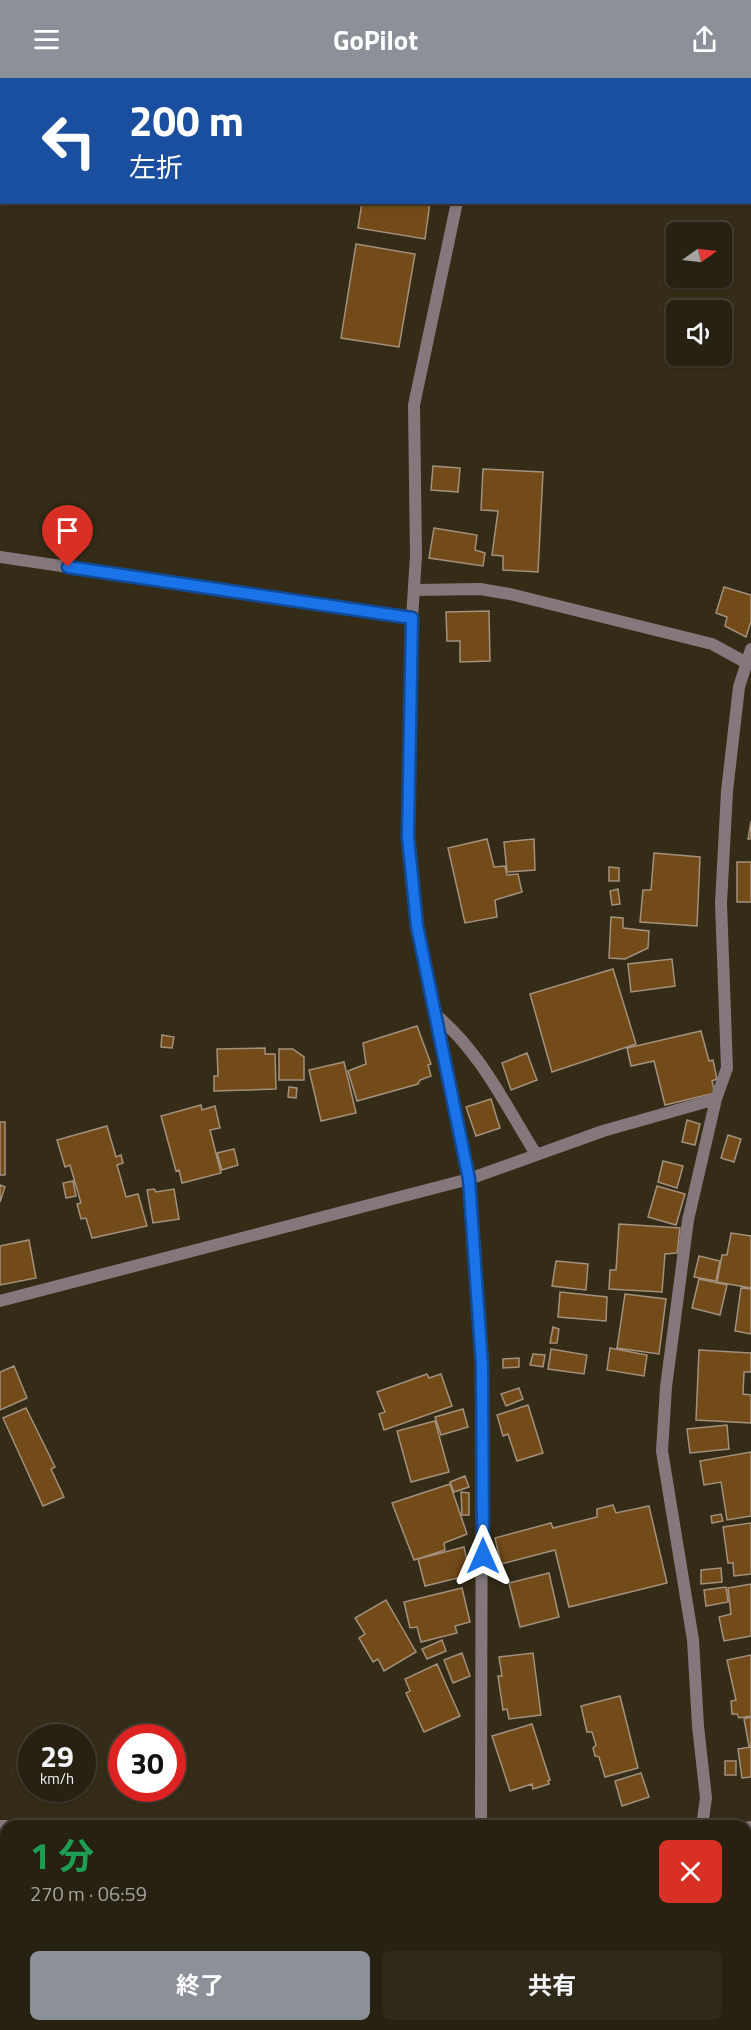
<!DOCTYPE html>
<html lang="ja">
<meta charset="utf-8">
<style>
:root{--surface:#272111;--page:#2f291a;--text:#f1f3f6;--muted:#a4a39f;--line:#433e31;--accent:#8c9099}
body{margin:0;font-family:"Titillium Web","Noto Sans JP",sans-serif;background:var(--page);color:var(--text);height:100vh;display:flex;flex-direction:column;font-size:22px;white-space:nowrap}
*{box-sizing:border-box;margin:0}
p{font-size:20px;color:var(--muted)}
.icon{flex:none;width:33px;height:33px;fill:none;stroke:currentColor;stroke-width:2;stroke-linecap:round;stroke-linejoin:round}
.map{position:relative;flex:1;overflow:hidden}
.sheet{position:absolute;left:0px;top:1742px;width:752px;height:212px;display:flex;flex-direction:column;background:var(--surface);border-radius:18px 18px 0 0;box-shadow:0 2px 4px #0004,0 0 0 2px var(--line)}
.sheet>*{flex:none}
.guide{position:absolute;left:0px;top:0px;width:752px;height:126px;box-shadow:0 2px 4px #0004,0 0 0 2px var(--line);background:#1a4fa0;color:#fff;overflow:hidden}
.needle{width:39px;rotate:76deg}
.tools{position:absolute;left:666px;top:144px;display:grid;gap:12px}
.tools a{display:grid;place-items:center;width:66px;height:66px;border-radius:9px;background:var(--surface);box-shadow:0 2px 4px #0004,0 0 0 2px var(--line);font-size:30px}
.speed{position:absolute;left:18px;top:1646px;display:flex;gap:12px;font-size:30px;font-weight:700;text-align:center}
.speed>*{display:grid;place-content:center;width:78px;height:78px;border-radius:50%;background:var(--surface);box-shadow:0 2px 4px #0004,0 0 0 2px var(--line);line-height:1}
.speed small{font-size:15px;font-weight:400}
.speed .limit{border:9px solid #d22;background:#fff;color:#111}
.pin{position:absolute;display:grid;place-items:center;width:51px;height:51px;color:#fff;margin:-62px -26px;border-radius:50% 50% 50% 0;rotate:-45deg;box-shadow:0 0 6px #0007}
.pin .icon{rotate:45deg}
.me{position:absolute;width:66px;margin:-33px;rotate:0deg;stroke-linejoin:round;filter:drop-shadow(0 0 4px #0008)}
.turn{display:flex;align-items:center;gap:21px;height:126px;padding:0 30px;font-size:27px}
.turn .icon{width:78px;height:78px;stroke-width:2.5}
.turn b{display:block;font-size:42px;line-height:51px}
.round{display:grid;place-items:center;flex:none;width:63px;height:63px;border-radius:9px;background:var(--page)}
.overview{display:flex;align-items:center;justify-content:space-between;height:102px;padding:0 30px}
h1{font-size:36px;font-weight:700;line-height:45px;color:#1e9e55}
.primary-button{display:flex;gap:12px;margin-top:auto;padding:12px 30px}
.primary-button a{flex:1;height:69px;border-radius:9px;background:var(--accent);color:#fff;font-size:24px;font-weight:700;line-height:69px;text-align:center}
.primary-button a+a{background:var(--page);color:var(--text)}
header{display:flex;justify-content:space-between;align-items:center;height:78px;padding:0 30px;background:var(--accent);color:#fff;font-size:27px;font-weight:700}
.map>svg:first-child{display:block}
.building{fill:#734b19;stroke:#a3907d;stroke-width:1.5}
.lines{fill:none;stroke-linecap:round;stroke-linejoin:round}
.minor{stroke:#84787d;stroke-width:12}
.tertiary{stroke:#84787d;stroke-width:12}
.route-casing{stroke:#114b97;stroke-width:15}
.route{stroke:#1a73e8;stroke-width:10}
</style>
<header><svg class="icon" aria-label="menu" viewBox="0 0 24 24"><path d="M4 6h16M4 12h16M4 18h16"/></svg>GoPilot<svg class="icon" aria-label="share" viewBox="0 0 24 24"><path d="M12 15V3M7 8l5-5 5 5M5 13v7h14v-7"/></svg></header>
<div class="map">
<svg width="751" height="1952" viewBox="0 0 751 1952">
<rect width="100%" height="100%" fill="#342c17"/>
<path class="building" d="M362,124H430L425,161L358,150Z
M356,166L415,176L399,269L341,260Z
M433,388L460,390L458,414L431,412Z
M483,391L543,394L538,494L503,492V478L492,477L498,433L481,432Z
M434,450L477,457L475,472L485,475L483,488L429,480Z
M724,509L751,517V543L746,559L725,548L727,539L716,535Z
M489,533L490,583L460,584V563H447L446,534Z
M751,743V761H748Z
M487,761L494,789L505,788L507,797L518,796L522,814L495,822L497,839L465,845L448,770Z
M534,761L535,792L507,794L504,764Z
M654,775L700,779L697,848L640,844L643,812H651Z
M737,784H751V824H737Z
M609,789L619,790V803H609Z
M618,811L620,826L612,827L610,813Z
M611,839L623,840V850L649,853L648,870L625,881L609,880Z
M672,881L675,908L631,914L628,886Z
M613,891L636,966L552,994L530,916Z
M417,948L431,986L428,987L431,998L420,1002L418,1006L357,1023L348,993L366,986L363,965Z
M701,953L709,983L713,982L717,1001L712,1003L715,1015L665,1027L654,983L631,988L627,970Z
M162,957L174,959L172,970L161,969Z
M265,970V976H275L276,1011L214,1013V998H218L217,971Z
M279,971H293L304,979V1002H279Z
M527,975L537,1002L511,1012L502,985Z
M344,984L356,1035L321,1043L309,992Z
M289,1009L297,1010L296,1020L288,1019Z
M491,1021L500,1050L476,1058L466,1029Z
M201,1027L202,1032L215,1028L220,1050L210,1052L221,1095L182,1105L179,1092L176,1093L161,1038Z
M687,1042L700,1046L695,1067L682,1064Z
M0,1044H5V1097H0Z
M107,1048L116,1079L121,1077L123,1085L117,1087L126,1119L138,1116L147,1148L92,1160L86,1140L81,1141L77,1126L81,1125L70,1087L65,1089L57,1062Z
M728,1057L741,1061L734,1084L721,1080Z
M234,1071L238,1087L222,1092L217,1075Z
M663,1083L683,1088L677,1110L658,1104Z
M73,1103L76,1118L66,1120L63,1105Z
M0,1107L5,1109L0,1124Z
M657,1108L685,1116L676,1147L648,1139Z
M154,1111L156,1114L174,1111L179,1141L153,1145L147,1112Z
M619,1146L680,1150L677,1175L665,1176L662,1214L609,1211L610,1192H616Z
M731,1155L751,1158V1210L717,1204L722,1177H727Z
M29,1162L36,1200L0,1207V1168Z
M699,1178L720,1183L716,1203L694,1199Z
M556,1183L588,1186L586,1212L552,1208Z
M699,1201L727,1207L720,1237L692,1230Z
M741,1210L751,1211V1256L735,1253Z
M560,1214L607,1219L606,1243L558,1239Z
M625,1216L666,1221L659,1276L617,1270Z
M553,1249L559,1251L557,1265H550Z
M610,1270L647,1277L644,1298L607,1292Z
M551,1271L587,1277L584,1296L548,1291Z
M699,1272L751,1275V1294H744L743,1316L751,1317V1345L696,1342Z
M533,1276L545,1277L543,1289L530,1287Z
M519,1280V1289L503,1290V1281Z
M14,1288L27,1320L0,1332V1294Z
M427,1296L429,1300L441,1296L452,1328L384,1352L379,1336L385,1334L377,1314Z
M519,1310L523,1321L506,1328L501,1316Z
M528,1327L543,1375L517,1383L508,1356L503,1358L497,1337Z
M26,1330L55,1389L51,1391L64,1419L43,1428L3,1340Z
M463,1331L468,1349L441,1357L435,1339Z
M435,1343L449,1394L411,1404L397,1353Z
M727,1347L729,1371L690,1375L687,1351Z
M751,1374V1438L727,1442L721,1404L704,1407L700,1383Z
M465,1398L469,1409L454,1414L450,1404Z
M450,1406L467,1456L444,1465L445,1472L414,1482L392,1425Z
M461,1414L469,1415V1437H462Z
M613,1427L616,1435L649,1428L667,1505L569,1529L555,1472L501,1486L495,1460L551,1445L553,1450L597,1439V1431Z
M721,1436L723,1443L712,1445L711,1438Z
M751,1445V1496L734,1498L733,1485H728L723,1449Z
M464,1469L470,1497L425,1508L418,1481Z
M721,1490L722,1504L701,1506V1492Z
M549,1495L559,1539L520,1549L509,1505Z
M751,1506V1558L724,1563L719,1539L731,1536L728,1510Z
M726,1509L728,1524L706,1528L704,1512Z
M462,1510L470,1544L455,1548L457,1555L421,1564L417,1549L410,1550L404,1524Z
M386,1522L416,1574L384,1593L378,1581L373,1584L359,1560L365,1556L355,1540Z
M442,1562L446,1573L427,1581L422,1571Z
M462,1575L470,1598L453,1605L444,1582Z
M533,1575L541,1637L509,1641L507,1631L503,1632L498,1598H502L499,1579Z
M751,1577V1638L739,1640L737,1636H732L731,1623L736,1622L727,1582Z
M437,1586L460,1638L424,1654L406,1615L410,1613L405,1601Z
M620,1618L638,1690L605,1699L599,1679L595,1678L593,1670L596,1667L592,1654H587L581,1628Z
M751,1639V1668H749L744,1641Z
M532,1646L550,1702L548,1703L549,1706L533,1711L532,1706L510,1713L492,1658Z
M751,1669V1699L742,1700L738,1671Z
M725,1683H736V1697H725Z
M641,1695L649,1719L622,1728L615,1703Z
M746,1818L751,1836V1889L746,1891Z
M389,1947H429L428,1952H389Z
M430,1947H457V1952H429Z"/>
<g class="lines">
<path class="minor" d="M483,2L484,0
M457,124L414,327L416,478L412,540L407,759L417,848L469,1101L482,1287L481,1748
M0,479L412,540
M414,512L480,511L510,516L712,566L745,584
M437,938C480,973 507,1030 536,1076
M0,1223L469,1101L603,1053L716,1021
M702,1748L706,1720L698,1648L693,1562L662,1373L666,1309L688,1142L716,1021L727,990L721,825L727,713L739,609L751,571
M479,1952L480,1947
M667,1952L668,1947"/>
<path class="tertiary" d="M0,1748H6
M746,1750L751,1749"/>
</g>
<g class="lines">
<g class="route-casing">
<path id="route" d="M68,489L412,540L408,759L417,848L469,1101L482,1287L483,1478"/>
</g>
<use href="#route" class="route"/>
</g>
</svg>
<div class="tools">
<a><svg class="needle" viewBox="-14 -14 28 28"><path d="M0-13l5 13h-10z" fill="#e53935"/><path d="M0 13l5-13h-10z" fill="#a4a39f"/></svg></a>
<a><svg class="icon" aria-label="sound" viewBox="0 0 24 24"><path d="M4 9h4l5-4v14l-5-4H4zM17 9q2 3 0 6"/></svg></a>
</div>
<div class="speed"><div>29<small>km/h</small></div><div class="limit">30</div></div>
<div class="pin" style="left:68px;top:489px;background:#d93025"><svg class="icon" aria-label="arrive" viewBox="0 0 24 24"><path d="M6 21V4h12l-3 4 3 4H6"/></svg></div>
<svg class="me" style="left:483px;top:1478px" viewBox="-20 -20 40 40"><path d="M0-17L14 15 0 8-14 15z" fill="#1a73e8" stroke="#fff" stroke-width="4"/></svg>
<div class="guide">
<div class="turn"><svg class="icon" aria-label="left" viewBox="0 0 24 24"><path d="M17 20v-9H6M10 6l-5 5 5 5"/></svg><div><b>200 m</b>左折</div></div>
</div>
<section class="sheet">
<div class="overview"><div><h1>1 分</h1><p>270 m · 06:59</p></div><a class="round" style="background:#d93025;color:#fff"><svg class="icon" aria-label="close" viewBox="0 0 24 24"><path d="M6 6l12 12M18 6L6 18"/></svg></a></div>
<div class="primary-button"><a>終了</a><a>共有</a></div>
</section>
</div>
